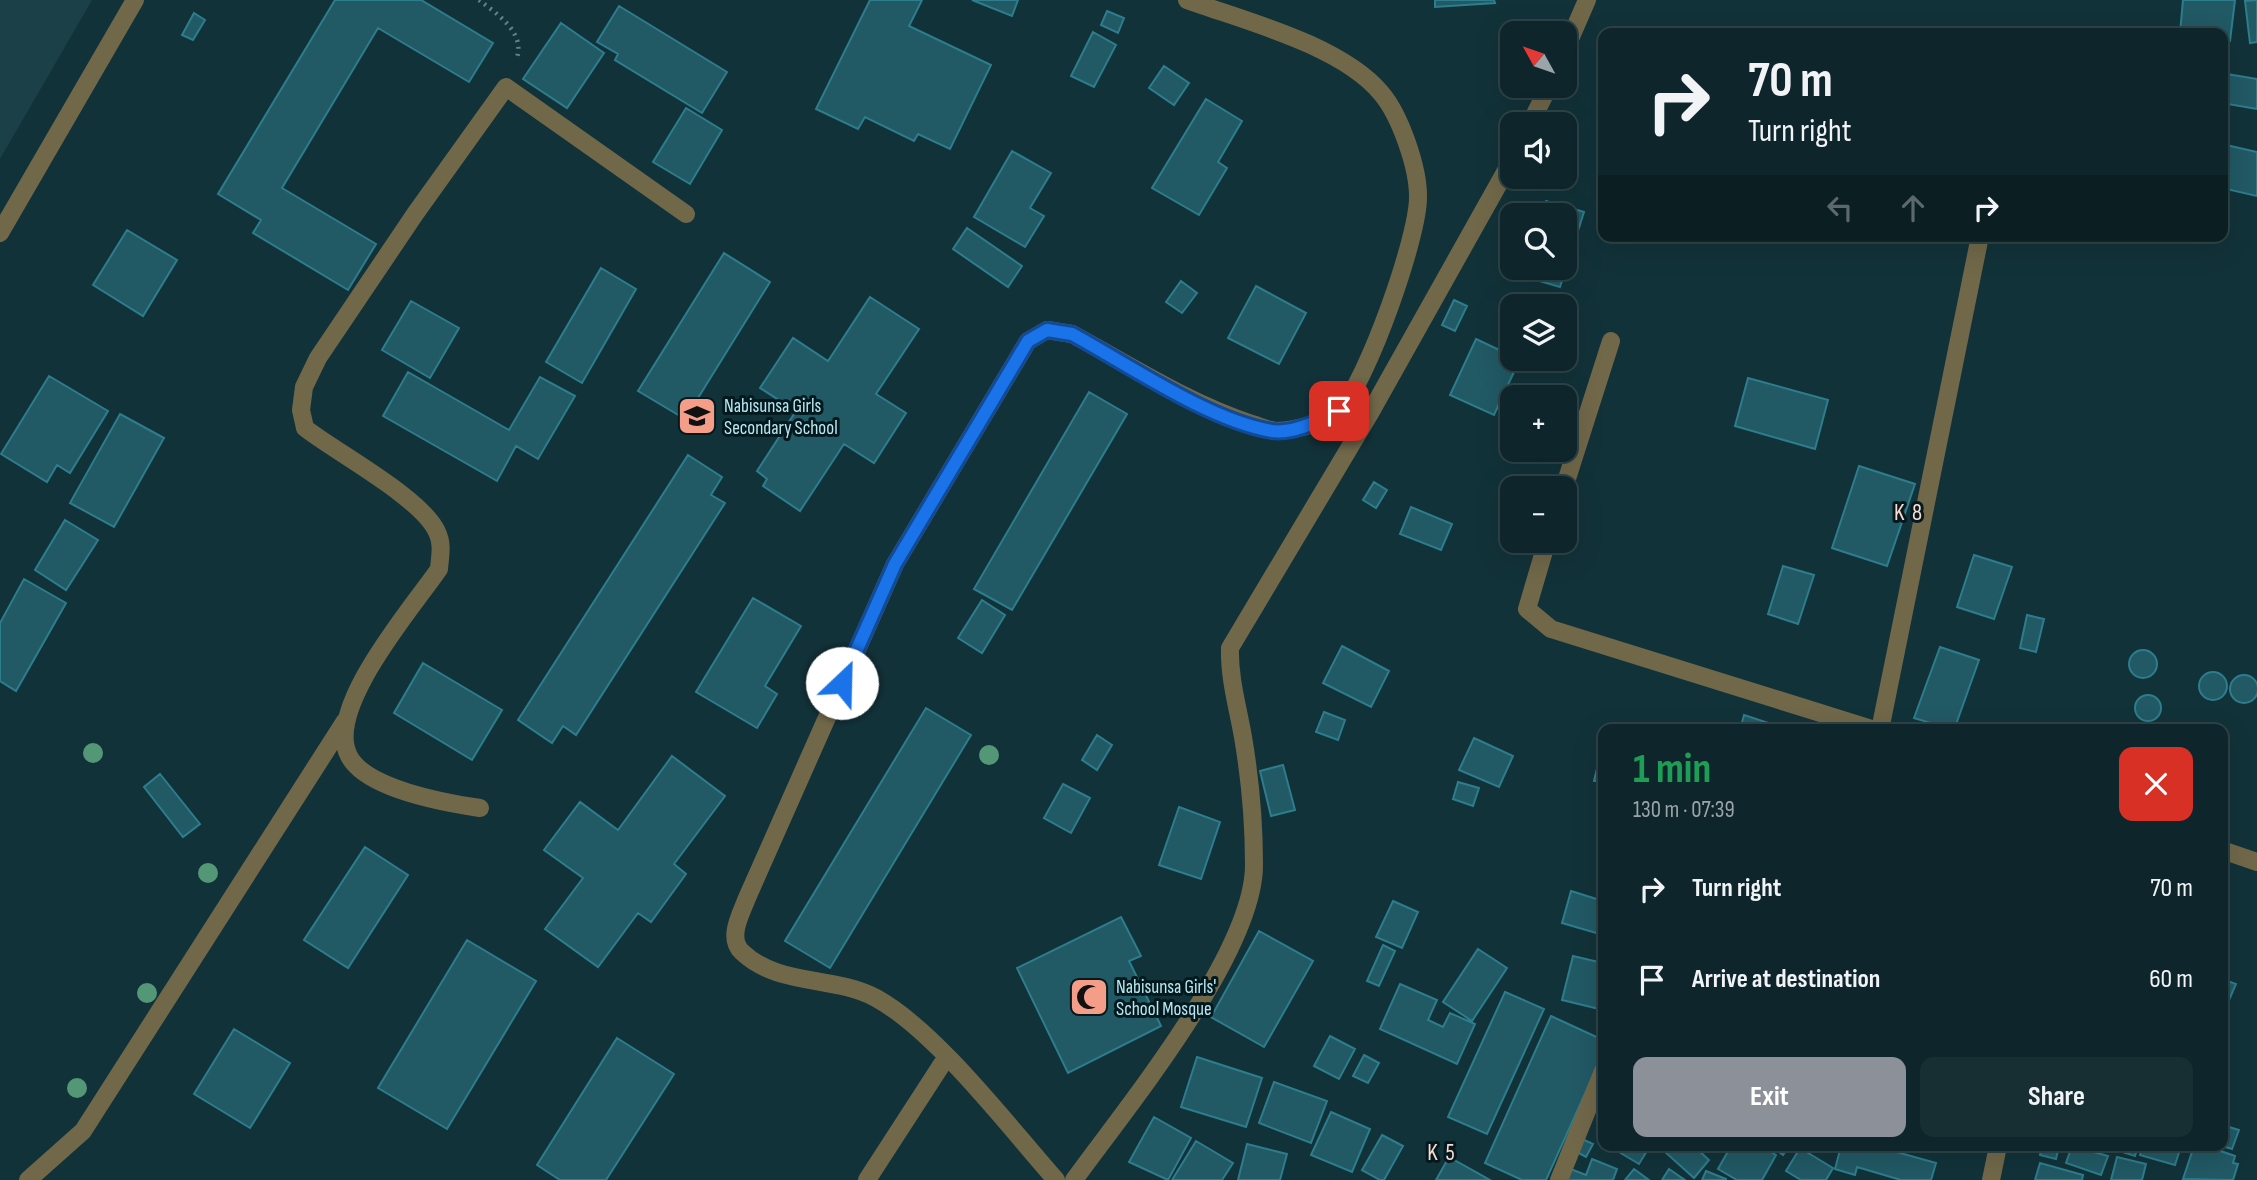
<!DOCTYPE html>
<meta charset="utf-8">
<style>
:root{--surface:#0e262b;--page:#172e33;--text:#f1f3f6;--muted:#9ba5a9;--line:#2e4347;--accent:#8c9099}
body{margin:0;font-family:"Sofia Sans Condensed",sans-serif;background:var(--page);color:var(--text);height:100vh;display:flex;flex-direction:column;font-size:26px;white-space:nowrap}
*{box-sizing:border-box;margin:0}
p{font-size:23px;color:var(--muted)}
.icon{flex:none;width:38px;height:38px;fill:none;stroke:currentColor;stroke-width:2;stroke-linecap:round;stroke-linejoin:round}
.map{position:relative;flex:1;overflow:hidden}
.side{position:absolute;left:1598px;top:724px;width:630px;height:427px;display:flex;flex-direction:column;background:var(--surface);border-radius:14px;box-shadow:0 7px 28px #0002,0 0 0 2px var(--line)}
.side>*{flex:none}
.banner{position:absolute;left:1598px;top:28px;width:630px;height:214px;border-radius:14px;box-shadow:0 7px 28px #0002,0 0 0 2px var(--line);background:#0e262b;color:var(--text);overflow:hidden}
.needle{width:46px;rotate:310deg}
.tools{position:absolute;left:1500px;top:21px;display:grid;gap:14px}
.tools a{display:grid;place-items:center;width:77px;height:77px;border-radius:14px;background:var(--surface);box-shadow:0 7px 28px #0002,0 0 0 2px var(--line);font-size:35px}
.pin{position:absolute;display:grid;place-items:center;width:60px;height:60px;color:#fff;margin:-30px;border-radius:14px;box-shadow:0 4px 10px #0006}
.me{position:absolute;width:77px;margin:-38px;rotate:24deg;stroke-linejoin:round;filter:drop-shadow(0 0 5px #0008)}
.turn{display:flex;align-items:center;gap:24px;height:147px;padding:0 35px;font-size:32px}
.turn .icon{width:91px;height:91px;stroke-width:2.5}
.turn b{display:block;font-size:49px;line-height:60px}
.lanes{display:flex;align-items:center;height:66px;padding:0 35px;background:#0003;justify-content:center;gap:35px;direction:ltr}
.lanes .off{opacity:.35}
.round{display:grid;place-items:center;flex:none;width:74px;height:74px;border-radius:14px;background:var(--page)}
.headline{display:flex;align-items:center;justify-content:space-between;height:119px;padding:0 35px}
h1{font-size:42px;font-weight:700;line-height:52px;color:#1e9e55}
.primary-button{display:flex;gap:14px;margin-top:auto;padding:14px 35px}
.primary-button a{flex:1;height:80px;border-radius:14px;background:var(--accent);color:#fff;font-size:28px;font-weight:700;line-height:80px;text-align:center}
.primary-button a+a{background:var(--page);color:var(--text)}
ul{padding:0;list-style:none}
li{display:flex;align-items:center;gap:21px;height:91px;padding:0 35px}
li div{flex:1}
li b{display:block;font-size:26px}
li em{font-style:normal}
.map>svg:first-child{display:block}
.built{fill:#1b4048}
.building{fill:#215964;stroke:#2d7d8d;stroke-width:2}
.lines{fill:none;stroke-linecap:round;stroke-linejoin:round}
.path{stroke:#5d838c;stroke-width:4.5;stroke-dasharray:2 5;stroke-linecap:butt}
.minor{stroke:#71684a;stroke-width:18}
.tree{fill:#539776}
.route-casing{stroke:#114b97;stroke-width:18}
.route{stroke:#1a73e8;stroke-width:12}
.labels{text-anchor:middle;stroke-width:6;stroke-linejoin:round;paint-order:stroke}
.poi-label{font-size:19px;fill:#b9e7f2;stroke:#03191e;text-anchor:start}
.quarter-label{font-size:23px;letter-spacing:2px;fill:#fddbd3;stroke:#03191e}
</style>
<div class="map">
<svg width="2257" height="1180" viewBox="0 0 2257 1180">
<rect width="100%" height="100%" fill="#123239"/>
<path class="built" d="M0,0H92L0,159Z"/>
<path class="building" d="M335,0H421L493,43L469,82L378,28L282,188L376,244L348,290L253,233L261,220L218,194Z
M870,0H922L909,26L991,65L950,149L918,134L914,141L865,117L858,129L816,109Z
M972,0H1018L1012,16Z
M1435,0H1494L1495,3L1435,7Z
M2183,0H2235L2230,41H2222V33H2180Z
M2257,0V42L2250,43L2245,1Z
M619,6L727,72L702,113L615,60L618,54L597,42Z
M1107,11L1124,18L1118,33L1101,25Z
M194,13L205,20L193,40L182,35Z
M561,23L604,53L567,108L523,79Z
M1093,32L1116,45L1094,87L1071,76Z
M1164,66L1189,83L1174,105L1149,88Z
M2227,74L2257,79V109L2222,103Z
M1206,99L1242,121L1218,162L1227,168L1199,215L1152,188Z
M686,108L722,130L690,184L653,162Z
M2222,144L2257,152V196L2222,188Z
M1012,151L1051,173L1030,208L1044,216L1025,247L974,217Z
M1546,201L1584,212L1560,287L1522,276L1525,268H1564V215H1542Z
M967,228L1022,266L1008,287L953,249Z
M127,230L177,260L143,316L93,285Z
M724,253L770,282L685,419L638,391Z
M601,268L636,289L582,383L546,362Z
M1181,281L1197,293L1182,313L1166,302Z
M1256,286L1306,313L1279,364L1228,338Z
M870,297L919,329L876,394L906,413L874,463L844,444L800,511L763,486L767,479L757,471L796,411L760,388L793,338L828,361Z
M1454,300L1467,306L1455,331L1442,325Z
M411,301L459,328L430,378L382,350Z
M1476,339L1512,356V359H1520L1494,415L1450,395Z
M408,372L509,430L540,377L575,396L538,459L516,446L497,481L383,416Z
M49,376L108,411L70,473L57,465L47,482L1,454Z
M1748,378L1828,400L1815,449L1735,426Z
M1089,392L1127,414L1012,610L974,589Z
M120,414L164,438L114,527L70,503Z
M688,455L722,477L711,495L725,503L576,735L563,726L552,743L518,720Z
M1859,466L1915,484L1887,566L1832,548Z
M1374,482L1387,490L1376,508L1363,500Z
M1411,507L1452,524L1441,550L1400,534Z
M65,520L98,540L66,590L35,570Z
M1974,555L2012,567L1994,619L1957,607Z
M1783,566L1814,575L1798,624L1768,614Z
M24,579L66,603L16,691L0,681V623Z
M753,598L801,626L765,686L777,694L757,728L696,692Z
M982,600L1005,615L982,653L958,638Z
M2027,615L2044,619L2036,652L2020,648Z
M1342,646L1389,671L1371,707L1323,683Z
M1940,647L1979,660L1954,730L1914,718Z
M2129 664a14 14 0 1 1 28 0a14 14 0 1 1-28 0Z
M423,663L502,710L472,760L394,713Z
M2199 686a14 14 0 1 1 28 0a14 14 0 1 1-28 0Z
M2230 689a14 14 0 1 1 28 0a14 14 0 1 1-28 0Z
M2135 708a13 13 0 1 1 26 0a13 13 0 1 1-26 0Z
M926,708L971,735L830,968L785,941Z
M1324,712L1345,720L1338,740L1316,732Z
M1744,715L1790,730H1740Z
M1097,735L1112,745L1097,770L1082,760Z
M1474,738L1513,756L1499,787L1459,770Z
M1603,744V782L1594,781Z
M672,756L725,796L674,864L686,874L651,922L638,913L598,967L545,929L583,878L544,850L580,802L618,830Z
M1283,765L1295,810L1271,816L1260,771Z
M160,774L200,824L183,837L144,787Z
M1458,782L1479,788L1473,806L1453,799Z
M1063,784L1090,798L1071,833L1044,818Z
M1179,807L1220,822L1201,879L1159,865Z
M365,847L408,875L348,968L304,940Z
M1571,891L1603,901V935L1562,923Z
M1393,901L1418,912L1402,948L1376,937Z
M1121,917L1141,956L1129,961L1161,1026L1068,1073L1017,968Z
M1259,931L1313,961L1264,1047L1211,1017Z
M467,940L536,981L447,1129L378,1088Z
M1383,945L1395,951L1379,986L1367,981Z
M1478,949L1507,968L1472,1021L1443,1002Z
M1573,956L1603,963V1010L1562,1000Z
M2222,979L2236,984L2222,1016Z
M1400,984L1437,1000L1428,1020L1443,1027L1450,1013L1475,1024L1457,1064L1380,1029Z
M1505,992L1544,1009L1487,1134L1448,1117Z
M1551,1016L1603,1040V1054L1546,1180H1522L1485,1163Z
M234,1029L290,1063L250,1128L194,1094Z
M1330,1036L1355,1049L1339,1079L1314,1066Z
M617,1038L674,1074L606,1180H560L537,1165Z
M1364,1055L1379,1063L1368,1083L1353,1076Z
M1197,1057L1262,1078L1246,1127L1181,1107Z
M1274,1082L1327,1101L1311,1143L1259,1123Z
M1331,1112L1370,1129L1352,1172L1311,1155Z
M1154,1117L1191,1138L1168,1180L1129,1162Z
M2222,1125L2239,1130L2232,1149L2222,1146Z
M1382,1135L1403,1146L1384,1180H1380L1362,1170Z
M1582,1139L1593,1144L1586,1157L1575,1151Z
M1196,1141L1233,1163L1222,1180H1172Z
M1247,1144L1287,1154L1280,1180H1238Z
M1609,1146H1650L1639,1164Z
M1670,1146H1694L1709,1160L1694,1178L1665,1152Z
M1731,1146H1761L1776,1155L1762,1180H1737L1718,1169Z
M1771,1146H1789L1783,1155Z
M1841,1146H1875L1936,1163L1931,1180H1901L1857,1167L1855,1175L1835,1169Z
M2042,1146H2059L2056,1159L2040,1155Z
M2072,1146L2108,1156L2101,1175L2066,1163Z
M2104,1146H2138L2135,1156Z
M2143,1146H2181L2175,1165L2140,1155Z
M2194,1146H2206L2235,1156L2233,1163L2238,1164L2233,1180L2183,1179Z
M1800,1148L1833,1168L1826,1180H1801L1786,1171Z
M1449,1157L1490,1180H1436Z
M2117,1157L2146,1164L2142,1180H2111Z
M1592,1159L1617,1169L1613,1180H1563L1568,1168L1586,1175Z
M2040,1163L2083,1175L2082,1180H2035Z
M1634,1169L1649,1180H1625Z
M1669,1169L1685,1180H1662Z
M1706,1171L1726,1179V1180H1702Z"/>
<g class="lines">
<path class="path" d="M479,0C497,14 527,33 516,60"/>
<path class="minor" d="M1564,53L1587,0
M1530,124L1549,86
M0,233L135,0
M1564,488L1611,341
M1547,541L1527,609L1551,629L1875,730
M1880,730L1980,236
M480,808C446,803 366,789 349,756C324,709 413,607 439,569C440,556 443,544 437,532C422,498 337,453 305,428L301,410L304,387L318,358L415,214L506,87L686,214
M2222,850L2257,862
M28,1180L83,1131L345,721
M867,1180L946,1058
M1056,1180C1009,1127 936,1031 876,998C833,975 779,987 742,952C727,938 741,914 747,898L895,564L1028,341L1047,330L1072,334C1131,366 1188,403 1252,424C1259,426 1269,431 1277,431C1296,430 1327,423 1341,408C1367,381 1419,236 1418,196C1418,167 1400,115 1381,93C1341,45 1245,21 1187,0
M1074,1180C1126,1108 1254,953 1254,865C1254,824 1250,778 1243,737C1238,708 1229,678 1230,648L1369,415L1512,160
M1559,1180L1603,1071
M1991,1180L1998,1146"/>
</g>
<g class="tree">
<circle cx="93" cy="753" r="10"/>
<circle cx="989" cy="755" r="10"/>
<circle cx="208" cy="873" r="10"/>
<circle cx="147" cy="993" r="10"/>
<circle cx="77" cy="1088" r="10"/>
</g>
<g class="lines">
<g class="route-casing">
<path id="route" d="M842,683L895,564L1028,341L1047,330L1072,334C1129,365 1208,420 1272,431C1294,434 1320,420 1339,411"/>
</g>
<use href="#route" class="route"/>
</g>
<defs>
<g id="school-square" transform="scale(2.0125)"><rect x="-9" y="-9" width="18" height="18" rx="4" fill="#f49e8a" stroke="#03191e"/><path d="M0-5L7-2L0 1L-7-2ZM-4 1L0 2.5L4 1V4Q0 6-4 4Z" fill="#111"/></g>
<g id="mosque-square" transform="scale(2.0125)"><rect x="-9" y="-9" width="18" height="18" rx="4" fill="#f49e8a" stroke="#03191e"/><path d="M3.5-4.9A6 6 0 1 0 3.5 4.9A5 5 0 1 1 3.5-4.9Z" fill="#111"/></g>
</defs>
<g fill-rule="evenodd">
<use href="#school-square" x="697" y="416"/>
<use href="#mosque-square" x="1089" y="997"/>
</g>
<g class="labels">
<g class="poi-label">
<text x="724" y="412">Nabisunsa Girls<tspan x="724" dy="22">Secondary School</tspan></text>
<text x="1116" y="993">Nabisunsa Girls'<tspan x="1116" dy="22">School Mosque</tspan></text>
</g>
<g class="quarter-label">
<text x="1909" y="520">K 8</text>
<text x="1442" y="1160">K 5</text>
</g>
</g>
</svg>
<div class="tools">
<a><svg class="needle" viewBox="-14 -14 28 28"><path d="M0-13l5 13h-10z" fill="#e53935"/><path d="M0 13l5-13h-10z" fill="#9ba5a9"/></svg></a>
<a><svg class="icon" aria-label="sound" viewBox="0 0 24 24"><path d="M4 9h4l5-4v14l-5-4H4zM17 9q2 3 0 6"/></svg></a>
<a><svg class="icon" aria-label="search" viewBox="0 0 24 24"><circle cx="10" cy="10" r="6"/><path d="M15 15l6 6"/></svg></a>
<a><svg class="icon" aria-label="layers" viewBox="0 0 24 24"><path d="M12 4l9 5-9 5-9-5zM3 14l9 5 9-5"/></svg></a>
<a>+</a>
<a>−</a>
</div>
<div class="pin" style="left:1339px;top:411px;background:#d93025"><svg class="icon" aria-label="arrive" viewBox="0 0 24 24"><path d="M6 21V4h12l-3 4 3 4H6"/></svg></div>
<svg class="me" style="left:842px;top:683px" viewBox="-20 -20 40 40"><circle r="19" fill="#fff"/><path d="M0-13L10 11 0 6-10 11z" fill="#1a73e8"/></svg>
<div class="banner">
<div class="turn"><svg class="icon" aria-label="right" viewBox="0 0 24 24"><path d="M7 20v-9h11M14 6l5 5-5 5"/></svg><div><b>70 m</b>Turn right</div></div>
<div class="lanes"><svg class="icon off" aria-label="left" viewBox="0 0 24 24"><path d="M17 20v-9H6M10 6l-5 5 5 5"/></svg><svg class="icon off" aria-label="ahead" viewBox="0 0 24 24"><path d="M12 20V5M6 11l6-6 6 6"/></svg><svg class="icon" aria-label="right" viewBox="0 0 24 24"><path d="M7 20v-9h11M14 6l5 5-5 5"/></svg></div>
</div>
<section class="side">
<div class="headline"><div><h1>1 min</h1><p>130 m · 07:39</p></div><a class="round" style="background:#d93025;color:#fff"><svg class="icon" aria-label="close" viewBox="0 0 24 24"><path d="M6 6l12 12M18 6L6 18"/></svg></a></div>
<ul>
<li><svg class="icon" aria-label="right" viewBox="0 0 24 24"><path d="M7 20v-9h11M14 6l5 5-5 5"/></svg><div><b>Turn right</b></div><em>70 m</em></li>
<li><svg class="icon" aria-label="arrive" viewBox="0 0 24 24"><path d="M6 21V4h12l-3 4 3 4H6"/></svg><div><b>Arrive at destination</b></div><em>60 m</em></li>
</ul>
<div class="primary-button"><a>Exit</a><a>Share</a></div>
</section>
</div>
